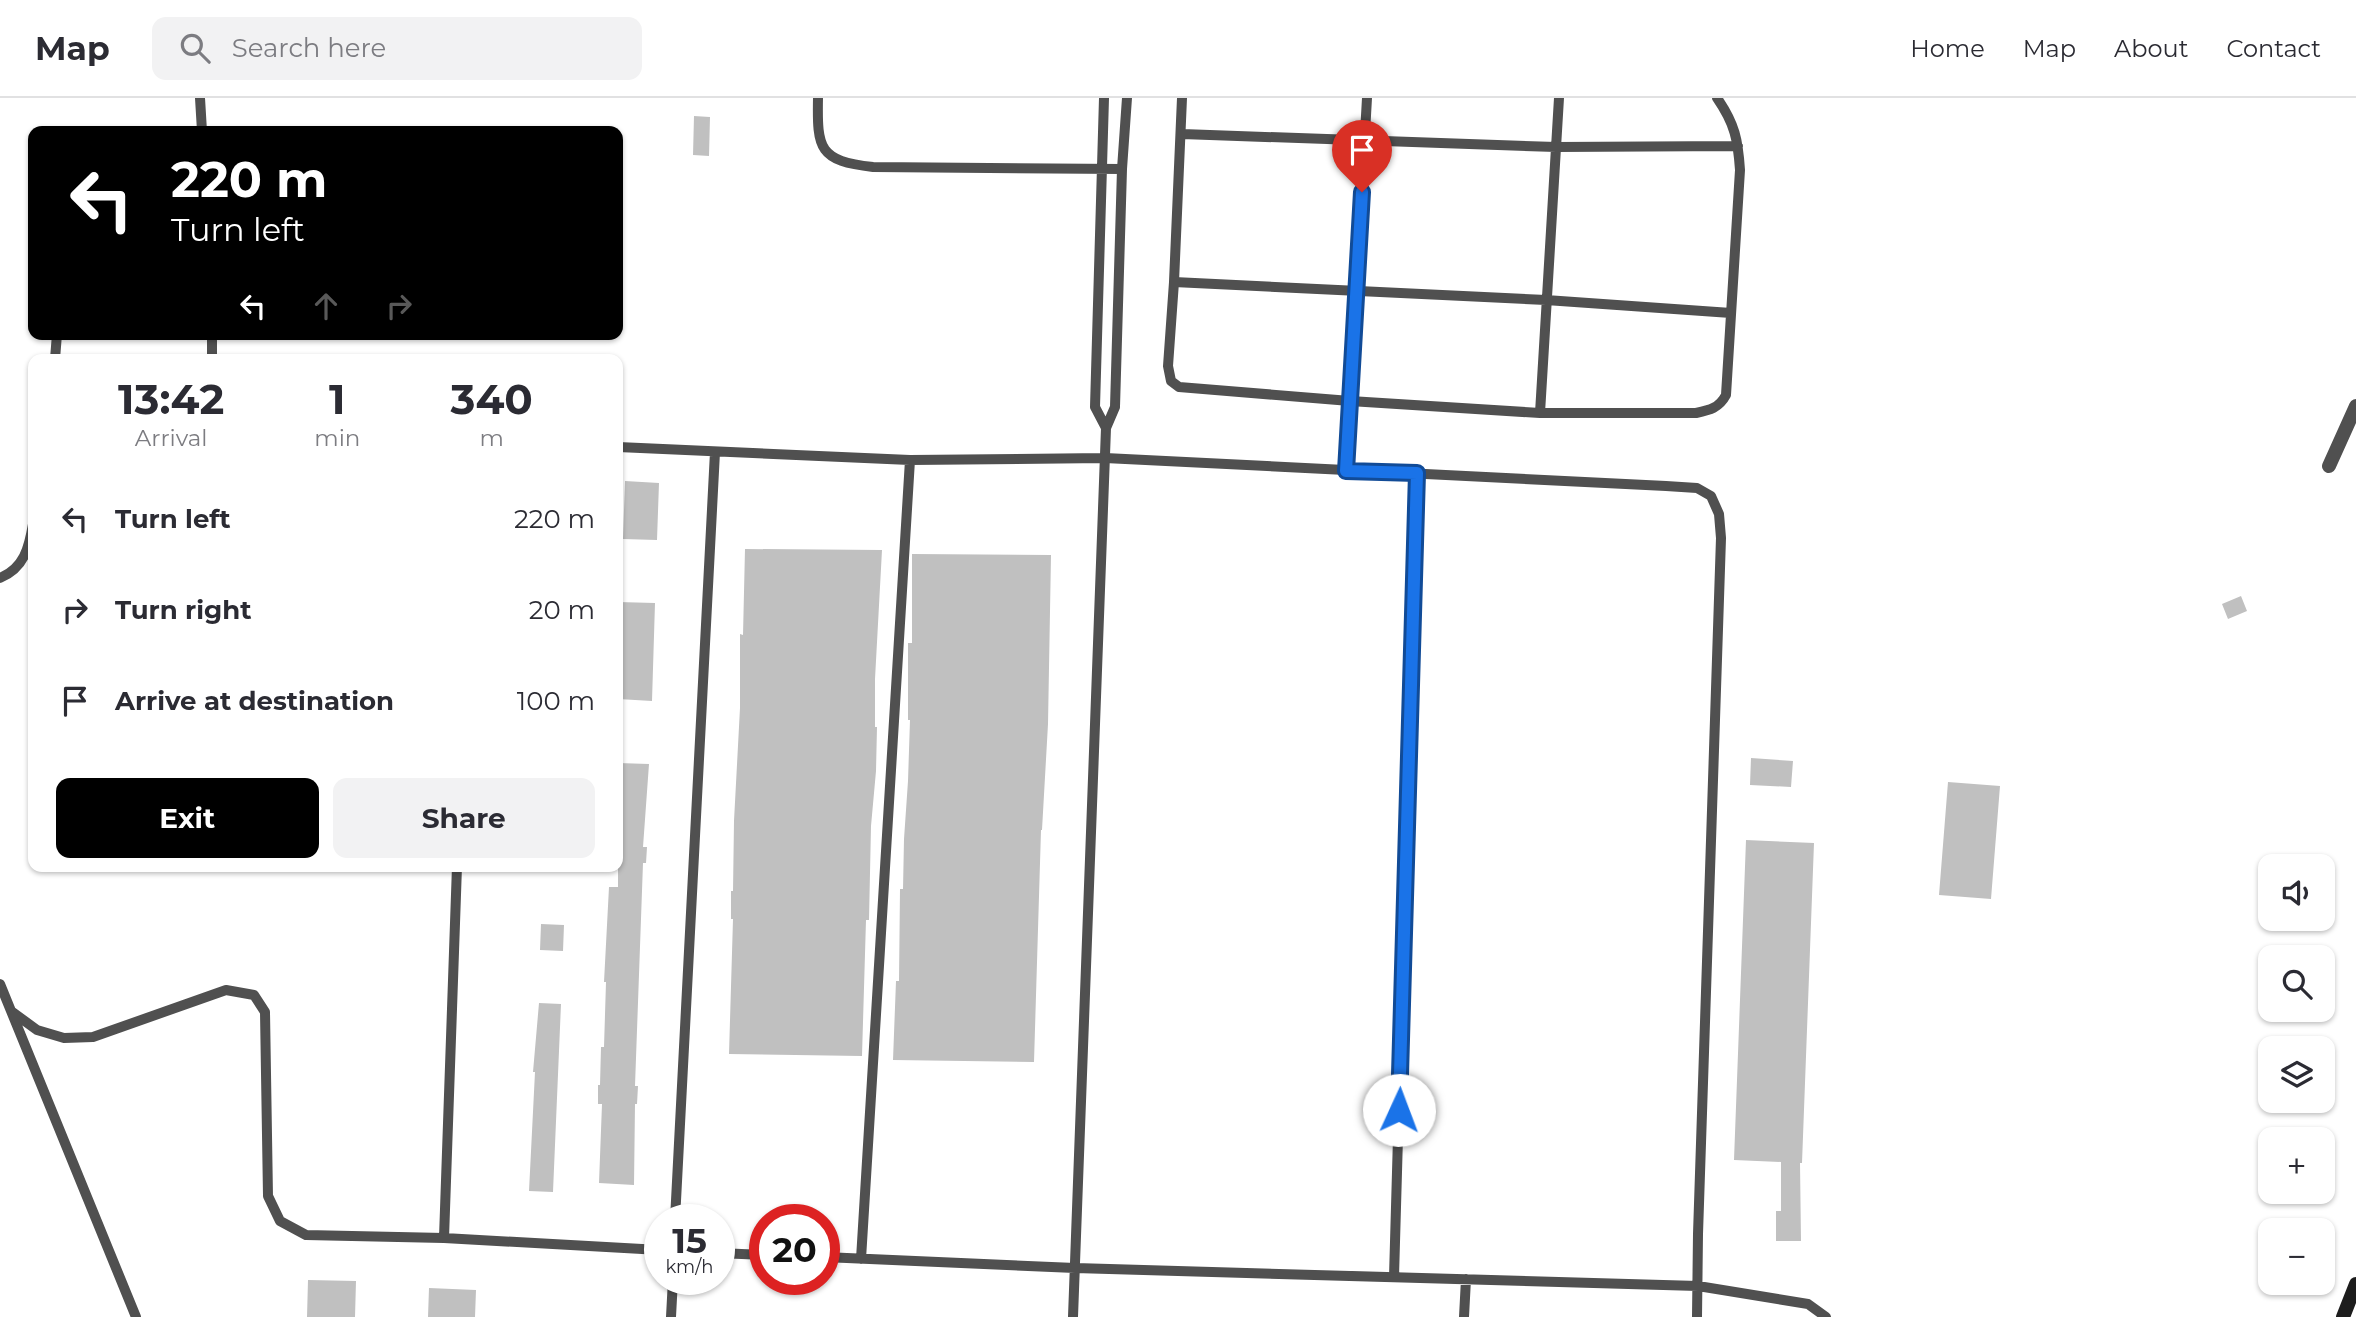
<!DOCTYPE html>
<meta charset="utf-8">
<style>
:root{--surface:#fff;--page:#f2f2f3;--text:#2b2b33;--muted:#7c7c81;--line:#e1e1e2;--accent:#000}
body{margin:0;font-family:Montserrat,sans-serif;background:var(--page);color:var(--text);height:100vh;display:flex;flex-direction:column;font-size:26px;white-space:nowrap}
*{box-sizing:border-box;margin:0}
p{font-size:23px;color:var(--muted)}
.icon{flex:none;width:38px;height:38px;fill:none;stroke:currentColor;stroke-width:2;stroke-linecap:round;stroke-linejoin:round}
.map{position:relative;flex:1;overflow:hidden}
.details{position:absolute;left:28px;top:256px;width:595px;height:518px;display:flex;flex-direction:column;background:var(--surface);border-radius:14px;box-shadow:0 2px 5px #0004}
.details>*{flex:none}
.hud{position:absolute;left:28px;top:28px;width:595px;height:214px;border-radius:14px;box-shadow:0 2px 5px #0004;background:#000;color:#fff;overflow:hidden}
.fabs{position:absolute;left:2258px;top:756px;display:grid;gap:14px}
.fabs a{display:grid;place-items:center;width:77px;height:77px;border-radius:14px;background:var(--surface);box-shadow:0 2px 5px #0004;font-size:35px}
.speed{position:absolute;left:644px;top:1106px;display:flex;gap:14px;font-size:35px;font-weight:700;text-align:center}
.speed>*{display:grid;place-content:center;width:91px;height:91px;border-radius:50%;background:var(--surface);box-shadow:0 2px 5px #0004;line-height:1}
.speed small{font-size:18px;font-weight:400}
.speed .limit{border:10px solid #d22;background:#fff;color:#111}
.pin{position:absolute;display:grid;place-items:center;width:60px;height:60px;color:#fff;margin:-72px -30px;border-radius:50% 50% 50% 0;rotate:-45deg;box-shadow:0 0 7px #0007}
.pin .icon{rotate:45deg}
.me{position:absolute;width:77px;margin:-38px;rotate:2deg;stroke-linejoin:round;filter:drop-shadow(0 0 5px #0008)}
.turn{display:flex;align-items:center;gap:24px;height:147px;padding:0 28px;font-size:32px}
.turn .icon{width:91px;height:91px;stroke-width:2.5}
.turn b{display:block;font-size:49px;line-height:60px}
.lanes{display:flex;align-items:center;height:66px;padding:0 28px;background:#0003;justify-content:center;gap:35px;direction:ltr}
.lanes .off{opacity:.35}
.eta{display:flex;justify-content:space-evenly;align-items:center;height:119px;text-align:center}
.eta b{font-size:42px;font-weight:700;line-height:49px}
.cta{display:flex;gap:14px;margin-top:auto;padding:14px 28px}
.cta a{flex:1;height:80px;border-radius:14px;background:var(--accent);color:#fff;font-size:28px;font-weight:700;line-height:80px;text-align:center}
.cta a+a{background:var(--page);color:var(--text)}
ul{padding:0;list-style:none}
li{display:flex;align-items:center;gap:21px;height:91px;padding:0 28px}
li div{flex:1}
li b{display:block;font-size:26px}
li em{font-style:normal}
header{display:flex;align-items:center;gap:42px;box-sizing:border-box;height:98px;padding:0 35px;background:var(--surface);border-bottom:2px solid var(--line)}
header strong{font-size:33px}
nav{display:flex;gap:38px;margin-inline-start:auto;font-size:24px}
.search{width:490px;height:63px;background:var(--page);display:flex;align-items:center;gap:18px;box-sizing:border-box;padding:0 24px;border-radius:14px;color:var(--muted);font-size:26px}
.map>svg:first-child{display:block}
.building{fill:#c0c0c0}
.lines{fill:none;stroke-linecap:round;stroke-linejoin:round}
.lane{stroke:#505050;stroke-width:10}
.street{stroke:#505050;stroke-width:14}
.secondary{stroke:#1d1d1d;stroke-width:14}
.route-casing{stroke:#114b97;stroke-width:18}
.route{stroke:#1a73e8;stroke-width:12}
</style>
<header>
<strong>Map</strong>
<div class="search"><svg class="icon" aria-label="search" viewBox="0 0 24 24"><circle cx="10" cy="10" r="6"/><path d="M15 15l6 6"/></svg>Search here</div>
<nav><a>Home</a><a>Map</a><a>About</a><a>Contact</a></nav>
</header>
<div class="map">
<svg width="2356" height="1219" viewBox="0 0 2356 1219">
<rect width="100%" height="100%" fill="#fff"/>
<path class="building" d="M694,18L710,19L709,58L693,57Z
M625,383L659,385L657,442L623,441Z
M745,451L882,452L875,581V629H877L876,673L871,728L869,822H866L862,958L729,956L733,821H731V793H733L734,723L740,610V536L743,537Z
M912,456L1051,457L1048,626L1042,732H1041L1034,964L893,962L896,883H899L900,791H903L904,741L908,683L910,622H908V545H912Z
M2241,498L2247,513L2228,521L2222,506Z
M618,504L655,505L652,603L618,601Z
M1751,660L1793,663L1791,689L1750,687Z
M618,665L649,666L643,749H647L646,765H643L635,988H638L637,1006H635L634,1087L599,1085L602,1006H598V987H600L601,949H604L606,884H604L609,789H618Z
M1948,684L2000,688L1991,801L1939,797Z
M1746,742L1814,745L1802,1065H1800L1801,1143H1776V1113H1781V1064L1734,1062Z
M541,826L564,827L563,853L540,852Z
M539,905L561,906L553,1094L529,1093L535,974H533Z
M308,1182L356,1183L355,1219H307Z
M429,1190L476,1192L475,1219H428Z"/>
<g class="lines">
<path class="lane" d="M200,0L202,33
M818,0C817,51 819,63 873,69L1122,71
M1104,0L1095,309L1106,330
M1182,0L1174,184L1168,268L1171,283L1179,289L1350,303L1540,315H1696C1710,312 1719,310 1726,297L1740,72C1738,42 1735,26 1717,0
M1182,36L1556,49L1738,48
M1174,184L1546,202L1731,215
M55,261L57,236
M212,261V236
M1540,315L1559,0
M618,349L910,362L1105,360L1666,388L1697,390L1711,398L1719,416L1721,440L1698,1136L1697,1219
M1346,373L1367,0
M0,480C24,470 29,450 33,426
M0,886L136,1219
M11,913L37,932L64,940L93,939L226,892L254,897L265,914L268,1098L280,1123L306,1137L444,1140L660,1152
M675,1122L715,354
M444,1140L457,768
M719,1155L765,1157
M824,1159L1075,1170L1698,1188L1808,1206L1826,1219
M861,1161L910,362
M1394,1179L1417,375
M671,1219L673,1181
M1073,1219L1106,330L1115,309L1122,71L1127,0
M1464,1219L1466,1181"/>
<path class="street" d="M2329,368L2356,308"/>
<path class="secondary" d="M2343,1219L2356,1186"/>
</g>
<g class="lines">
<g class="route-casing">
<path id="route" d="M1362,94L1346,373L1417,375L1399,1012"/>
</g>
<use href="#route" class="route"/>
</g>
</svg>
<div class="fabs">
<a><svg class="icon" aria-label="sound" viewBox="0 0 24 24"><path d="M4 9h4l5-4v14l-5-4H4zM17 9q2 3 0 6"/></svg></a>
<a><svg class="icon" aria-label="search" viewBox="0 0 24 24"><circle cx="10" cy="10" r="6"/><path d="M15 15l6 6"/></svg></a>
<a><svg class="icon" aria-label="layers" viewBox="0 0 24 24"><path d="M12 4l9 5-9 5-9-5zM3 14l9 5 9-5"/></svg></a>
<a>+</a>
<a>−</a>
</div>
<div class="speed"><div>15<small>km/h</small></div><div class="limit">20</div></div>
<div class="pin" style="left:1362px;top:94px;background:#d93025"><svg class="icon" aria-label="arrive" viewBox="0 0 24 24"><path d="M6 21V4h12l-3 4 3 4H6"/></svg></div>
<svg class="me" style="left:1399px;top:1012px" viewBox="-20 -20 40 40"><circle r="19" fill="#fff"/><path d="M0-13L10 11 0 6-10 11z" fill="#1a73e8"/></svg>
<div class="hud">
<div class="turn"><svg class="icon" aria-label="left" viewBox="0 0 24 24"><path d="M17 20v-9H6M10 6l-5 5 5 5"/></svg><div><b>220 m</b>Turn left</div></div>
<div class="lanes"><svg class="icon" aria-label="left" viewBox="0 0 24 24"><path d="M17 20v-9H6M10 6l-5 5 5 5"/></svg><svg class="icon off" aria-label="ahead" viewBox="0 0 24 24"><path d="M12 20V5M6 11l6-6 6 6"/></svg><svg class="icon off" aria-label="right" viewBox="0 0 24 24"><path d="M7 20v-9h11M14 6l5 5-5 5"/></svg></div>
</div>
<section class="details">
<div class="eta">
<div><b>13:42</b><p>Arrival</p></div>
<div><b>1</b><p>min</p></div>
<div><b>340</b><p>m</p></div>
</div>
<ul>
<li><svg class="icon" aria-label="left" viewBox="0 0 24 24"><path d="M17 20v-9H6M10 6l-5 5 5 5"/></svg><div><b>Turn left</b></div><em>220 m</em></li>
<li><svg class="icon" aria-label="right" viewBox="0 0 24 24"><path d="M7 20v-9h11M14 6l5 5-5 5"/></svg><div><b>Turn right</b></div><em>20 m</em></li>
<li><svg class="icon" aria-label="arrive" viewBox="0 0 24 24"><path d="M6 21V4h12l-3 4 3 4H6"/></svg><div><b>Arrive at destination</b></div><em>100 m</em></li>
</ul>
<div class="cta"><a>Exit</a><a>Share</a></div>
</section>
</div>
